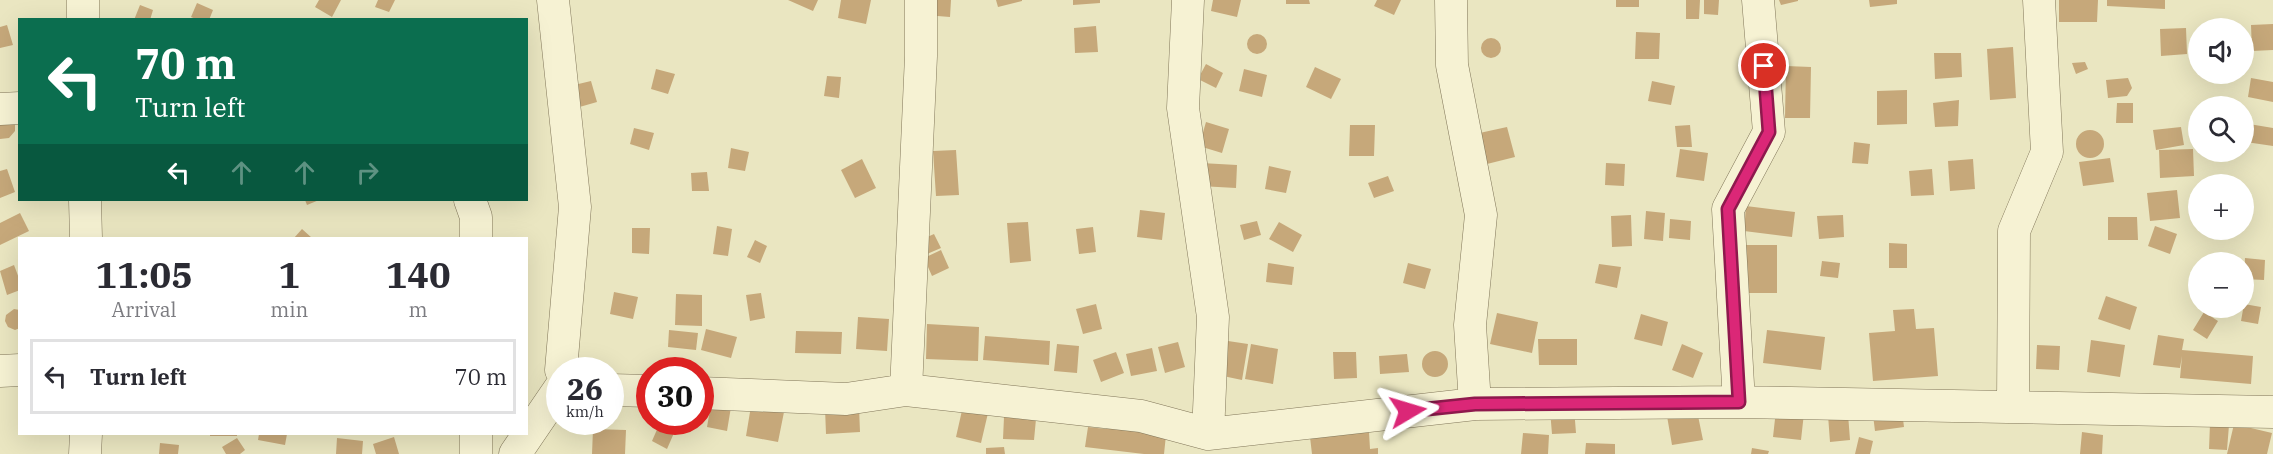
<!DOCTYPE html>
<meta charset="utf-8">
<style>
:root{--surface:#fff;--page:#f7f7f7;--text:#2b2b33;--muted:#7c7c81;--line:#e1e1e2}
body{margin:0;font-family:"IBM Plex Serif",serif;background:var(--page);color:var(--text);height:100vh;display:flex;flex-direction:column;font-size:22px;white-space:nowrap}
*{box-sizing:border-box;margin:0}
p{font-size:20px;color:var(--muted)}
.icon{flex:none;width:33px;height:33px;fill:none;stroke:currentColor;stroke-width:2;stroke-linecap:round;stroke-linejoin:round}
.map{position:relative;flex:1;overflow:hidden}
.details{position:absolute;left:18px;top:237px;width:510px;height:198px;display:flex;flex-direction:column;background:var(--surface);border-radius:0px;box-shadow:0 6px 24px #0002}
.details>*{flex:none}
.guide{position:absolute;left:18px;top:18px;width:510px;height:183px;border-radius:0px;box-shadow:0 6px 24px #0002;background:#0b6e4f;color:#fff;overflow:hidden}
.controls{position:absolute;left:2188px;top:18px;display:grid;gap:12px}
.controls a{display:grid;place-items:center;width:66px;height:66px;border-radius:50%;background:var(--surface);box-shadow:0 6px 24px #0002;font-size:30px}
.speed{position:absolute;left:546px;top:357px;display:flex;gap:12px;font-size:30px;font-weight:700;text-align:center}
.speed>*{display:grid;place-content:center;width:78px;height:78px;border-radius:50%;background:var(--surface);box-shadow:0 6px 24px #0002;line-height:1}
.speed small{font-size:15px;font-weight:400}
.speed .limit{border:9px solid #d22;background:#fff;color:#111}
.pin{position:absolute;display:grid;place-items:center;width:51px;height:51px;color:#fff;margin:-26px;border:3px solid #fff;border-radius:50%;box-shadow:0 2px 6px #0007}
.me{position:absolute;width:66px;margin:-33px;rotate:83deg;stroke-linejoin:round;filter:drop-shadow(0 0 4px #0008)}
.turn{display:flex;align-items:center;gap:21px;height:126px;padding:0 18px;font-size:27px}
.turn .icon{width:78px;height:78px;stroke-width:2.5}
.turn b{display:block;font-size:42px;line-height:51px}
.lanes{display:flex;align-items:center;height:57px;padding:0 18px;background:#0003;justify-content:center;gap:30px;direction:ltr}
.lanes .off{opacity:.35}
.eta{display:flex;justify-content:space-evenly;align-items:center;height:102px;text-align:center}
.eta b{font-size:36px;font-weight:700;line-height:42px}
ul{padding:0;list-style:none}
li{display:flex;align-items:center;gap:18px;height:75px;margin:0 12px 9px;padding:0 6px;border:3px solid var(--line);border-radius:0px}
li div{flex:1}
li b{display:block;font-size:22px}
li em{font-style:normal}
.map>svg:first-child{display:block}
.building{fill:#c6a87a}
.lines{fill:none;stroke-linecap:round;stroke-linejoin:round}
.minor-casing{stroke:#82775a;stroke-width:33}
.minor{stroke:#f6f2d3;stroke-width:32}
.route-casing{stroke:#8e194d;stroke-width:15}
.route{stroke:#db2777;stroke-width:10}
</style>
<div class="map">
<svg width="2273" height="454" viewBox="0 0 2273 454">
<rect width="100%" height="100%" fill="#eae6c1"/>
<path class="building" d="M319,0H341L332,17L315,7Z
M378,0H395L389,12L375,7Z
M788,0H818L813,11Z
M841,0H871L866,24L838,18Z
M926,0H951L950,17L925,15Z
M996,0H1022V1L998,7Z
M1073,0H1100V3L1073,5Z
M1213,0H1241L1237,17L1211,11Z
M1286,0H1309L1310,4H1286Z
M1377,0H1401L1394,15L1374,6Z
M1616,0H1639V7H1616Z
M1686,0H1700L1699,19H1686Z
M1704,0H1719L1718,15L1704,14Z
M1779,0H1798V1L1781,5Z
M1869,0H1897V4L1870,7Z
M2059,0H2098L2097,22H2059Z
M2107,0H2165V9L2107,6Z
M197,3L213,10L209,20H198L191,17Z
M140,5L153,10L150,20H134Z
M2273,24V50L2252,51L2251,25Z
M7,25L13,45L0,48V27Z
M1096,26L1098,52L1075,53L1074,28Z
M2186,28L2187,54L2161,56L2160,29Z
M1636,32L1660,33L1659,59H1635Z
M1247 44a10 10 0 1 1 20 0a10 10 0 1 1-20 0Z
M1481 48a10 10 0 1 1 20 0a10 10 0 1 1-20 0Z
M2013,47L2016,98L1990,100L1987,49Z
M1934,53H1961L1962,77L1935,79Z
M2085,62L2088,69L2076,74L2072,63Z
M1206,64L1223,73L1216,88L1198,79Z
M1786,66L1811,67L1810,118H1785Z
M1315,67L1341,79L1331,99L1306,87Z
M656,69L675,74L668,94L651,89Z
M1244,69L1267,75L1262,97L1239,91Z
M827,76L841,77L839,98L824,96Z
M2128,78L2132,88L2127,96L2108,98L2106,80Z
M2251,78L2273,82V102L2248,97Z
M591,81L597,102L576,108L570,86Z
M1652,81L1675,86L1671,105L1648,101Z
M1907,90V124L1877,125V91Z
M1959,100L1958,126L1935,127L1933,103Z
M2117,103H2133V123H2116Z
M0,114L15,123V131L9,138L0,139Z
M1206,122L1229,129L1222,153L1199,146Z
M2249,124L2273,128V146L2246,142Z
M1350,125H1375L1374,156H1349Z
M1690,125L1692,147H1677L1675,126Z
M1507,127L1515,157L1483,165L1475,134Z
M2181,127L2184,145L2156,150L2153,130Z
M634,128L654,133L649,150L630,144Z
M2076 144a14 14 0 1 1 28 0a14 14 0 1 1-28 0Z
M1854,142L1870,144L1868,164L1852,163Z
M731,148L749,152L745,171L728,168Z
M1680,149L1708,153L1704,181L1676,177Z
M2193,149L2194,176L2160,178L2159,150Z
M956,150L959,195L936,196L933,151Z
M2110,158L2114,182L2083,186L2079,162Z
M862,159L876,188L855,198L841,170Z
M1973,159L1975,189L1950,191L1948,161Z
M1201,163L1237,165L1236,188L1200,186Z
M1606,163L1625,164L1624,186L1605,185Z
M1269,166L1291,171L1286,193L1265,189Z
M7,169L15,192L0,198V171Z
M1932,169L1934,195L1911,196L1909,171Z
M707,172L709,191H692L691,173Z
M1388,176L1394,191L1374,198L1368,183Z
M2177,190L2180,218L2150,221L2147,193Z
M305,200H319L307,205Z
M1746,206L1795,212L1792,237L1744,231Z
M1140,210L1165,213L1162,240L1137,237Z
M1646,211L1665,213L1663,241L1644,239Z
M20,213L29,231L0,245V223Z
M1631,215L1632,246L1612,247L1611,216Z
M1843,215L1844,237L1819,239L1817,216Z
M2108,217H2137L2138,240H2108Z
M1670,219L1691,221L1690,240L1669,238Z
M1257,221L1261,235L1244,240L1240,225Z
M1028,222L1031,261L1010,263L1007,223Z
M1279,222L1302,235L1293,252L1269,239Z
M717,226L732,229L728,256L713,254Z
M2155,226L2177,234L2170,254L2148,246Z
M1093,227L1096,252L1079,254L1076,229Z
M632,228H650L649,254L632,253Z
M302,229L312,238H294Z
M934,234L941,248L920,257L914,243Z
M755,240L767,246L760,263L747,257Z
M1889,243L1907,244V268H1889Z
M1746,245H1777V293H1747Z
M941,250L949,268L932,276L924,258Z
M2245,258L2265,260L2264,280L2244,279Z
M1822,261L1840,263L1838,278L1820,276Z
M1268,263L1294,267L1292,285L1266,282Z
M1408,263L1431,269L1425,289L1403,283Z
M1599,264L1621,267L1617,288L1595,283Z
M14,265L20,281V290L7,295L0,271Z
M614,292L638,297L633,319L610,314Z
M761,293L765,318L750,321L746,295Z
M676,294L702,295V326L675,325Z
M2106,296L2137,307L2130,330L2098,319Z
M1096,304L1102,329L1083,334L1076,309Z
M2244,304L2261,307L2258,324L2241,321Z
M14,309L20,310V328L15,330L8,327L5,321L6,315Z
M1914,309L1916,329L1934,328L1938,376L1873,381L1869,333L1895,331L1893,310Z
M2204,312L2218,321L2207,339L2193,330Z
M1497,313L1538,322L1532,353L1490,344Z
M1641,314L1668,322L1662,346L1634,339Z
M858,317L889,319L887,351L856,349Z
M927,324L979,327L978,361L926,359Z
M706,329L737,337L731,358L701,350Z
M669,330L698,333L696,350L668,347Z
M1767,330L1825,337L1821,370L1763,363Z
M796,331L842,332L841,354L795,353Z
M2158,335L2184,339L2182,350L2253,356L2251,384L2180,378L2182,356L2180,368L2153,365Z
M985,336L1050,341L1049,365L983,360Z
M1538,339H1577V365H1539Z
M2091,340L2125,345L2120,377L2087,372Z
M1228,341L1248,344L1242,380L1223,376Z
M1178,342L1185,367L1165,373L1158,347Z
M1057,344L1079,346L1077,373L1054,371Z
M1251,344L1278,349L1273,384L1245,379Z
M1682,344L1703,353L1693,378L1672,370Z
M2037,345L2060,346L2059,370L2036,369Z
M1152,348L1157,371L1131,376L1126,354Z
M1422 364a13 13 0 1 1 26 0a13 13 0 1 1-26 0Z
M1116,352L1124,373L1101,382L1093,360Z
M1333,352H1356L1357,378L1334,379Z
M1407,354L1409,372L1380,374L1379,356Z
M610,400L617,401L615,421L610,420Z
M711,404L731,407L727,431L707,427Z
M751,406L784,412L778,442L746,436Z
M963,406L988,413L981,443L956,437Z
M859,407L860,432L826,434L825,408Z
M1574,408L1576,433L1552,434L1550,410Z
M1776,410L1804,413L1801,440L1773,437Z
M1697,411L1703,440L1672,445L1667,416Z
M1902,411L1904,427L1875,431L1873,415Z
M1848,414L1850,440L1830,442L1828,415Z
M1004,417L1036,419L1034,440L1003,439Z
M1107,421L1166,435L1164,454H1144L1085,447L1088,427L1106,429Z
M2210,424L2229,425L2227,450L2209,449Z
M2234,424L2272,433L2267,454H2227Z
M659,425L674,433L667,449L652,441Z
M593,429L626,430L625,454H592Z
M1369,432L1370,449L1378,448V454H1312L1310,437Z
M2082,432L2103,435L2102,454H2080Z
M1523,433L1549,435L1548,454H1521Z
M210,434H237V436H210Z
M259,434H287L285,445L258,440Z
M394,437L399,454H376L373,444Z
M1859,437L1873,441L1870,454H1855Z
M237,438L245,450L240,454H226L222,447Z
M337,438L363,441L362,454H336Z
M160,443L179,445L178,454H159Z
M1586,443L1615,444V454H1585Z
M1004,447L1005,454H986V448Z
M1752,448L1769,451L1768,454H1751Z"/>
<g class="lines">
<g class="minor-casing">
<path id="minor" d="M83,0V20
M553,0L575,207L561,370
M1188,0L1183,108L1213,317L1208,434
M0,109L20,108
M85,200L86,238
M470,200L476,217V238
M0,371L20,370
M610,390L650,391
M906,390L921,56V0
M700,393L846,399L906,390L1141,416L1208,434L1475,404L1470,325L1481,215L1452,65L1451,0
M1739,402L1728,209L1769,132L1758,0
M1475,404L1739,402L2273,412
M2013,407L2014,231L2047,152L2039,0
M85,454L86,434
M476,454V434
M515,454L560,388"/>
</g>
<use href="#minor" class="minor"/>
</g>
<g class="lines">
<g class="route-casing">
<path id="route" d="M1408,411L1475,404L1739,402L1728,209L1769,132L1764,66"/>
</g>
<use href="#route" class="route"/>
</g>
</svg>
<div class="controls">
<a><svg class="icon" aria-label="sound" viewBox="0 0 24 24"><path d="M4 9h4l5-4v14l-5-4H4zM17 9q2 3 0 6"/></svg></a>
<a><svg class="icon" aria-label="search" viewBox="0 0 24 24"><circle cx="10" cy="10" r="6"/><path d="M15 15l6 6"/></svg></a>
<a>+</a>
<a>−</a>
</div>
<div class="speed"><div>26<small>km/h</small></div><div class="limit">30</div></div>
<div class="pin" style="left:1764px;top:66px;background:#d93025"><svg class="icon" aria-label="arrive" viewBox="0 0 24 24"><path d="M6 21V4h12l-3 4 3 4H6"/></svg></div>
<svg class="me" style="left:1408px;top:411px" viewBox="-20 -20 40 40"><path d="M0-17L14 15 0 8-14 15z" fill="#db2777" stroke="#fff" stroke-width="4"/></svg>
<div class="guide">
<div class="turn"><svg class="icon" aria-label="left" viewBox="0 0 24 24"><path d="M17 20v-9H6M10 6l-5 5 5 5"/></svg><div><b>70 m</b>Turn left</div></div>
<div class="lanes"><svg class="icon" aria-label="left" viewBox="0 0 24 24"><path d="M17 20v-9H6M10 6l-5 5 5 5"/></svg><svg class="icon off" aria-label="ahead" viewBox="0 0 24 24"><path d="M12 20V5M6 11l6-6 6 6"/></svg><svg class="icon off" aria-label="ahead" viewBox="0 0 24 24"><path d="M12 20V5M6 11l6-6 6 6"/></svg><svg class="icon off" aria-label="right" viewBox="0 0 24 24"><path d="M7 20v-9h11M14 6l5 5-5 5"/></svg></div>
</div>
<section class="details">
<div class="eta">
<div><b>11:05</b><p>Arrival</p></div>
<div><b>1</b><p>min</p></div>
<div><b>140</b><p>m</p></div>
</div>
<ul>
<li><svg class="icon" aria-label="left" viewBox="0 0 24 24"><path d="M17 20v-9H6M10 6l-5 5 5 5"/></svg><div><b>Turn left</b></div><em>70 m</em></li>
</ul>
</section>
</div>
